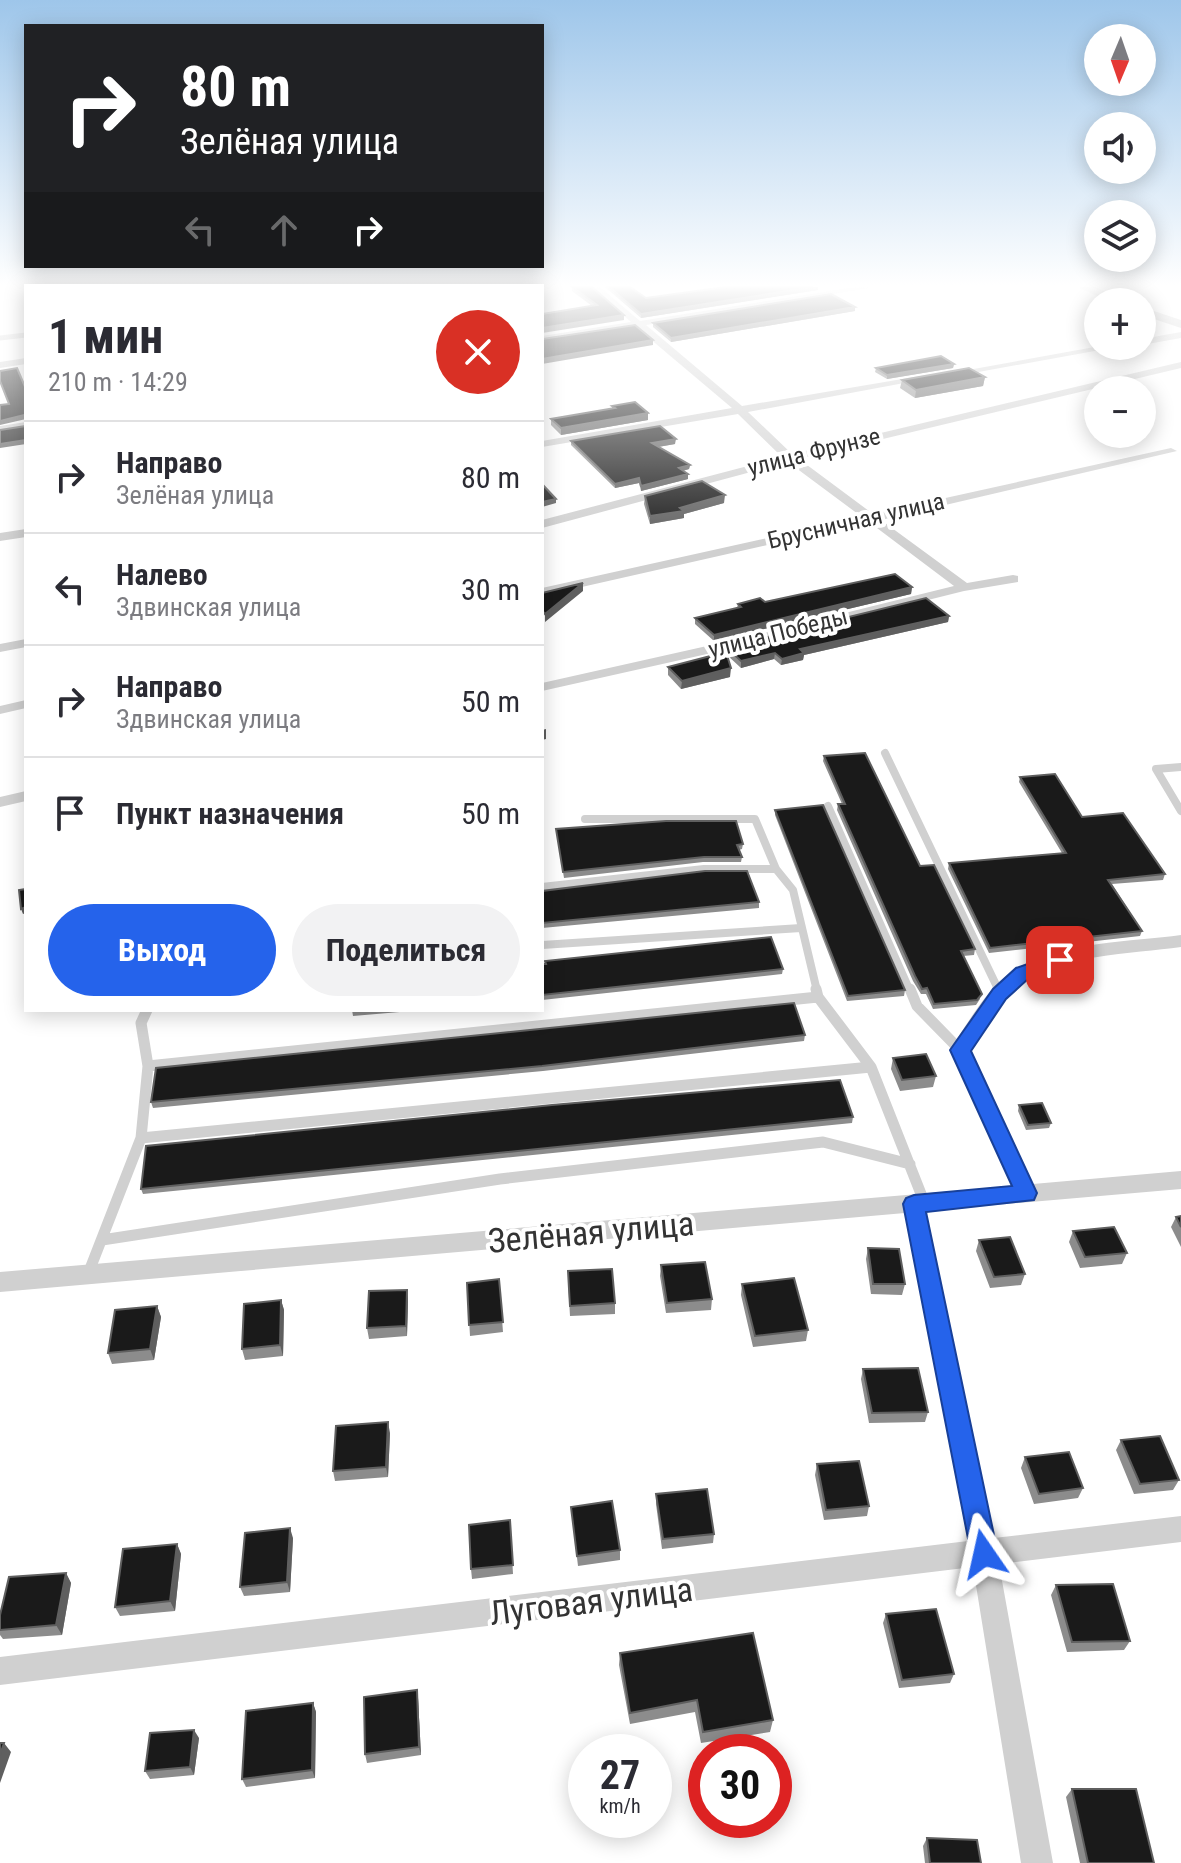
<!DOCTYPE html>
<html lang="ru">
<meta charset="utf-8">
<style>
:root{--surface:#fff;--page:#f2f2f3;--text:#2b2b33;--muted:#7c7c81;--line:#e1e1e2;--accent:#2563eb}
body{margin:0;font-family:"Roboto Condensed",sans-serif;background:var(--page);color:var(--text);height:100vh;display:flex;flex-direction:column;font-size:30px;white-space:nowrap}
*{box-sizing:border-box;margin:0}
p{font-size:26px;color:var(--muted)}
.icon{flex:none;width:44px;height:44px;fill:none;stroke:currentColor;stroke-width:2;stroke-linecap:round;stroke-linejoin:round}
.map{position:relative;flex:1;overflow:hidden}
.side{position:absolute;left:24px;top:284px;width:520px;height:728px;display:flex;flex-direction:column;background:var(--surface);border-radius:0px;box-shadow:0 4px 20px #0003}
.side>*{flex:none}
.banner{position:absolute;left:24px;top:24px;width:520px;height:244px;border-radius:0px;box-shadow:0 4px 20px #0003;background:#202124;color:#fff;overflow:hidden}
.needle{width:52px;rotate:182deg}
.tools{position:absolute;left:1084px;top:24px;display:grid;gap:16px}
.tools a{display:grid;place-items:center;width:72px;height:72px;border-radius:50%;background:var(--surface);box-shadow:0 4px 20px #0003;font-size:40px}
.speed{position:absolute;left:568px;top:1734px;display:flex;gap:16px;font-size:40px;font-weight:700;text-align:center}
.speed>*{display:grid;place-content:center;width:104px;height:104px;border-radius:50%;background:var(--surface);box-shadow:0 4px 20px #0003;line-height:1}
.speed small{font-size:20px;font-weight:400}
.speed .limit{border:12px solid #d22;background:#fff;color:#111}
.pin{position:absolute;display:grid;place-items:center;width:68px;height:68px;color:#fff;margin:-34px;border-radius:16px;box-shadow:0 4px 12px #0006}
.me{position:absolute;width:88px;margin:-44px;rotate:349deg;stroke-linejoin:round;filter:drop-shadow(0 0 6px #0008)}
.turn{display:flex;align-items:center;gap:28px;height:168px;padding:0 24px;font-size:36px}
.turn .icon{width:104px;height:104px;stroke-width:2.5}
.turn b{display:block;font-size:56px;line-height:68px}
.lanes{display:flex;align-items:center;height:76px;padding:0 24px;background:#0003;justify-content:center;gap:40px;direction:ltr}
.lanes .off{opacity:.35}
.round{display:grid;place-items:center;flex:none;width:84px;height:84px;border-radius:42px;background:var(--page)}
.overview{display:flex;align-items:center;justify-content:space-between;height:136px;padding:0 24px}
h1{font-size:48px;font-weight:700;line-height:60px}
.button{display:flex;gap:16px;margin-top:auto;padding:16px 24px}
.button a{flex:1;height:92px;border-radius:48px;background:var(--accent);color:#fff;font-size:32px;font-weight:700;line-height:92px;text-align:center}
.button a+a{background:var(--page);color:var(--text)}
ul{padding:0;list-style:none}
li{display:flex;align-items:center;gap:24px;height:112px;padding:0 24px;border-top:2px solid var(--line)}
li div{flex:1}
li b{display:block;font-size:30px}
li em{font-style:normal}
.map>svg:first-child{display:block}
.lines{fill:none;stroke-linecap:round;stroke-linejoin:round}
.lane-far2{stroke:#d0d0d0;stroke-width:5}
.lane-far1{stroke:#d0d0d0;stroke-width:8}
.lane{stroke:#d0d0d0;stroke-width:11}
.street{fill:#d0d0d0;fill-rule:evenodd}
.secondary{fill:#bdbdbd;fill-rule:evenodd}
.wall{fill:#8c8c8c}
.shaded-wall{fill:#5f5f5f}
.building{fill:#1a1a1a;stroke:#5f5f5f;stroke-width:2}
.route{fill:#2563eb;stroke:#184099;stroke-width:2}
.labels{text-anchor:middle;stroke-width:8;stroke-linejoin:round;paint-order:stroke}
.far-street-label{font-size:24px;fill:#333;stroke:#fff}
.near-street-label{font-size:34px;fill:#333;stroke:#fff}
</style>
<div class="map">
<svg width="1181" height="1863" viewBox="0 0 1181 1863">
<rect width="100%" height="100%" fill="#fff"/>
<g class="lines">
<path class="lane-far2" d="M0,338L26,335"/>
<path class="lane-far1" d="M885,753L999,991
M1181,767L1156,769L1181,811
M828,806L910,991
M585,819H755L776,869L793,890L817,991
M542,887L704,869H776
M542,945L801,928"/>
<path class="lane" d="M816,989L818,997L871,1067L925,1204
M910,989L917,1006L960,1050
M998,989L1000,994
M148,1066L818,997
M141,1138L871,1067
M102,1240L500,1179L823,1142L910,1164
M88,1274L141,1138L148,1066L141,1023L147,1010"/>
<path class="street" d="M591,287H600L640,321L855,287H875L646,325L742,406L926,375L931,378L748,412L792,454L1181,362V368L799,459L873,514L1171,448L1177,451L881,520L967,583L1013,575L1018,576V582L964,591L756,643L542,691V683L756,635L954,586L869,522L542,596V588L862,517L788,462L542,528V520L782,457L738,414L542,447V441L732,408L636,327L542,342V336L631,322Z
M1181,332V338L1142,345V339Z
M1100,346H1122L951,377L946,374Z
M26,358V364L0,368V362Z
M26,422V428L0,432V426Z
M26,529V537L0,541V533Z
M26,639V647L0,652V644Z
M26,700V708L0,714V706Z
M26,791V801L0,807V797Z
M1181,935V947C1133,954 1056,954 1019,986C998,1003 985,1028 970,1051L1033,1184L1181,1171V1189L926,1211L994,1538L1181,1516V1542L999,1564L1053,1863H1021L973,1567L0,1685V1657L968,1541L905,1213L0,1292V1272L1012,1186L950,1050L953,1045C969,1021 984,994 1006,976C1047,942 1130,942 1181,935Z"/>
<path class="secondary" d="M1078,287H1095L1128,302H1110Z
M1142,307L1181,320V328L1142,315Z"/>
</g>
<path class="wall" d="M572,287L624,315V320L592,306L572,291Z
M605,287H630L646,298L818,290L641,318Z
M855,307V311L671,342L653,327V323Z
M954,364L953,368L887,379L875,372L876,368Z
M985,377L983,386L915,398L900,388L902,380Z
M612,406L648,413V420L561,435L551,425V419L612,409Z
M571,441L675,444L658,447L690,465L689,469L683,471L688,479L641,491L639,483L615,488L571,445Z
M645,496L724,503L684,514V518L650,524L644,504Z
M912,587L911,594L714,641L695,624V618L737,608L738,604L765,602Z
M949,616L948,622L804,655L803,660L781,665L774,659L741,668L727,655L730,677L681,689L668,675V667L725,652L726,647Z
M824,756L920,866L975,949L974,955L963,956L980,999L976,1005L933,1009L926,994H921L913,981L837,810L838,804H842L823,761Z
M1020,777L1082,817L1165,874L1163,880L1112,884L1142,931L1140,936L989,953L948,869L949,863L1062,853L1019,782Z
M775,810L905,990L904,996L847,1001L775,815Z
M556,829L743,844L742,849L739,850L742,857L741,862H703L564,878Z
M542,891L759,902V908L542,928Z
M542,964L783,969L782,974L542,1000Z
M352,1010H423L353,1016Z
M805,1035L804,1041L543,1071L153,1108L151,1102Z
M893,1058L936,1076L933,1087L900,1091L891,1069Z
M1019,1105L1051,1123L1049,1128L1026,1130L1018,1111Z
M853,1117L852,1123L143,1194L141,1189Z
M1181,1216V1247L1171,1227L1176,1217Z
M1073,1231L1127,1253L1122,1264L1080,1268L1069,1242Z
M979,1240L1025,1274L1021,1285L990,1288L976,1251Z
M868,1248L905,1284L902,1295L871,1294L866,1259Z
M661,1265L712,1299L711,1310L666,1313L660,1276Z
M499,1279L503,1332L470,1336L467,1283Z
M568,1282L615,1303V1314L570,1316Z
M742,1284L808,1330L806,1341L753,1347L741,1295Z
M407,1290L408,1300L407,1336L369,1339L367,1328Z
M281,1300L284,1310L283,1356L245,1360L242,1349Z
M157,1306L161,1317L154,1360L112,1364L108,1353Z
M863,1369L928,1412L925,1422L869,1423L861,1379Z
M390,1433L388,1477L335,1481L333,1471Z
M1121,1440L1179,1480L1173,1490L1134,1494L1116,1450Z
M1025,1457L1083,1488L1078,1498L1034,1504L1021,1468Z
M817,1464L869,1506L867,1516L824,1520L815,1475Z
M656,1494L714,1534L713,1543L662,1549L656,1504Z
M571,1507L620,1550V1560L578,1566Z
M510,1520L513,1574L472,1579L471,1569Z
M293,1538L290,1592L244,1596L240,1587Z
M177,1544L181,1554L175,1611L120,1616L115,1607Z
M66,1573L71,1583L62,1635L3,1639L0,1635V1615Z
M1056,1585L1130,1641L1124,1650L1067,1652L1051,1595Z
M886,1614L954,1674L950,1683L899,1688L883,1623Z
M620,1653L773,1720L770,1732L701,1743L695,1712L630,1724L619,1665Z
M418,1698L421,1755L367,1763L365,1754Z
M313,1703L316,1712L315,1778L246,1787L242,1779Z
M199,1738L194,1775L150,1779L145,1771Z
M1072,1789L1154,1863H1080L1066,1797Z
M927,1838L981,1863H925L923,1846Z"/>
<path class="shaded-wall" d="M813,287H818V290L641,318V314Z
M855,307V311L671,342V338Z
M624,315V320L542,333V328Z
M653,340V345L542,364V359Z
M954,364L953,368L887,379V375Z
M985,377L983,386L915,398L916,390Z
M648,413V420L561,435V428Z
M24,415L26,419L0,425V421Z
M676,439L675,444L652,448V443Z
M26,440V444L0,448V444Z
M690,465L689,469L678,472L679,468Z
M688,474V479L641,491V486Z
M639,478V483L615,488V484Z
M725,495L724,503L684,514V518L650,524V516Z
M556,499V503L542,507V502Z
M583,583V591L545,622V614Z
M912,587L911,594L714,641V635Z
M949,616L948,622L804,655L803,660L781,665L782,659L800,649Z
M775,653L774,659L741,668V661Z
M731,668L730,677L681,689L682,681Z
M546,729V739L542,740V730Z
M26,907V913L23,914L21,909Z
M407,1290L408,1300L407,1336L406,1326Z
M281,1300L284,1310L283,1356L280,1345Z
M157,1306L161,1317L154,1360L150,1349Z
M388,1422L390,1433L388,1477L386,1467Z
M290,1528L293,1538L290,1592L287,1582Z
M177,1544L181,1554L175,1611L170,1601Z
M66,1573L71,1583L62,1635L56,1625Z
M417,1690L418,1698L421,1755L419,1747Z
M313,1703L316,1712L315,1778L312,1770Z
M194,1730L199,1738L194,1775L190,1767Z
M4,1743L11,1752L0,1783V1755Z"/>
<path class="building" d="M572,287H592L624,315L542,328V314L597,305Z
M609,287H630L646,298L725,287H813L641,314Z
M831,294L855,307L671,338L653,323Z
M635,325L653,340L542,359V339Z
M941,356L954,364L887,375L876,368Z
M17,368L26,389V416L24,415L0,421V405L9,404L0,381V371Z
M969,368L985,377L916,390L902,380Z
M635,402L648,413L561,428L551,419L615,408L612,406Z
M26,426V440L0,444V430Z
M660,426L676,439L652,443L690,465L679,468L688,474L641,486L639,478L615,484L571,441Z
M702,481L725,495L680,508L684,511L650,516L645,496Z
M542,484L556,499L542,502Z
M895,574L912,587L714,635L695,618L741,607L738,604L760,598L765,602Z
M583,583L545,614L542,610V593Z
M926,598L949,616L800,649L804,653L782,659L775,653L741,661L726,647Z
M726,652L731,668L682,681L668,667Z
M865,753L920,866L934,865L975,949L961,951L982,994L977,1000L934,1004L927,988L922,989L915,976L838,804H845L824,756Z
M1055,774L1082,817L1123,813L1165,874L1108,880L1142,931L990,948L949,863L1066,853L1020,777Z
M823,805L905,990L848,996L775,810Z
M666,821H736L743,844L737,845L742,857H704L563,872L556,829Z
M705,871H747L759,902L542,923V891Z
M26,889V907L21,909L19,890Z
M771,937L783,969L542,995V964H546L545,961Z
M794,1003L805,1035L542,1066L151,1102L156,1068Z
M926,1054L936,1076L902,1080L893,1058Z
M840,1080L853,1117L141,1189L146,1146L552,1105Z
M1042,1103L1051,1123L1028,1125L1019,1105Z
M1181,1216V1227L1176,1217Z
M1114,1227L1127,1253L1085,1257L1073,1231Z
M1010,1237L1025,1274L994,1277L979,1240Z
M868,1248L899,1249L905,1284H873Z
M705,1262L712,1299L667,1303L661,1265Z
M612,1269L615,1303L570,1306L568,1271Z
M794,1278L808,1330L755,1336L742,1284Z
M499,1279L503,1322L469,1325L467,1283Z
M407,1290L406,1326L367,1328L369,1291Z
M281,1300L280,1345L242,1349L244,1304Z
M157,1306L150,1349L108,1353L115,1310Z
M918,1368L928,1412L872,1413L863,1369Z
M388,1422L386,1467L333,1471L336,1426Z
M1160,1436L1179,1480L1140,1484L1121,1440Z
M1069,1452L1083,1488L1039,1494L1025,1457Z
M859,1461L869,1506L826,1510L817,1464Z
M707,1489L714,1534L663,1539L656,1494Z
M612,1501L620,1550L577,1556L571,1507Z
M510,1520L513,1565L471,1569L469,1525Z
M290,1528L287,1582L240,1587L245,1533Z
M177,1544L170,1601L115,1607L123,1549Z
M66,1573L56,1625L0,1630V1615L9,1577Z
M1113,1584L1130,1641L1072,1642L1056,1585Z
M936,1609L954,1674L902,1680L886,1614Z
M753,1633L773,1720L703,1732L697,1700L630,1713L620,1653Z
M417,1690L419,1747L365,1754L364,1697Z
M313,1703L312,1770L242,1779L246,1711Z
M194,1730L190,1767L145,1771L150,1733Z
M0,1743H4L0,1755Z
M1072,1789H1136L1154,1863H1088Z
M927,1838L977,1840L981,1863H930Z"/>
<linearGradient id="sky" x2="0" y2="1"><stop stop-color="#9ec6ea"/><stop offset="0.52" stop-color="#fff"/><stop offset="1" stop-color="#fff" stop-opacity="0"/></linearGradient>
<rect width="1181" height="548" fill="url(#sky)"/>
<path class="route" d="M1060,953L1069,960L1066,964L1029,978L1006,999L971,1051L1037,1193L1034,1200L926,1212L998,1554L994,1564L984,1568L975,1564L971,1554L903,1204L906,1198L914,1195L1012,1186L950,1050L993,989L1016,968Z"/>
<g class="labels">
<g class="far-street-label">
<text transform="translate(814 452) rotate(-14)" y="8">улица Фрунзе</text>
<text transform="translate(856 521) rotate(-13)" y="8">Брусничная улица</text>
<text transform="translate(778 633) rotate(-14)" y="8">улица Победы</text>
</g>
<g class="near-street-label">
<text transform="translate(591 1232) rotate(-5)" y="12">Зелёная улица</text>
<text transform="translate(591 1601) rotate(-7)" y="12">Луговая улица</text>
</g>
</g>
</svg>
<div class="tools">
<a><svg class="needle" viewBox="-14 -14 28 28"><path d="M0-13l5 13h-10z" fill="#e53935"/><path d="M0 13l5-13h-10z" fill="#7c7c81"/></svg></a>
<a><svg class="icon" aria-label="sound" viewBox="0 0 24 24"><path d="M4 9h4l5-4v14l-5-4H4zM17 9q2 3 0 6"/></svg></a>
<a><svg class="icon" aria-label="layers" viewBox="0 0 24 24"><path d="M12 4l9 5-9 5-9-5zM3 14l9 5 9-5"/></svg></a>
<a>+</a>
<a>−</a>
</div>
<div class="speed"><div>27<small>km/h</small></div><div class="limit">30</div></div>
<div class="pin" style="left:1060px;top:960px;background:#d93025"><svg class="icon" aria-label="arrive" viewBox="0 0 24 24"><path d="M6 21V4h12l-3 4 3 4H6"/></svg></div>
<svg class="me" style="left:984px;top:1554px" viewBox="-20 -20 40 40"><path d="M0-17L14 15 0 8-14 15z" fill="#2563eb" stroke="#fff" stroke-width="4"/></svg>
<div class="banner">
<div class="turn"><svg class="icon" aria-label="right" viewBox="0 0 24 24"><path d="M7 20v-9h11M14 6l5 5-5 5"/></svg><div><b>80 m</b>Зелёная улица</div></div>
<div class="lanes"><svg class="icon off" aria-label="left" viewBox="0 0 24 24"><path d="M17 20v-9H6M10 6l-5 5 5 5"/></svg><svg class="icon off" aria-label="ahead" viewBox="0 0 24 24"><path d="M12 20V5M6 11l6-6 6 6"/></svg><svg class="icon" aria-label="right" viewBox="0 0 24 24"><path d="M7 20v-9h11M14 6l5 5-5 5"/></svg></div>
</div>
<section class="side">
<div class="overview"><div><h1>1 мин</h1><p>210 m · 14:29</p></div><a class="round" style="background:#d93025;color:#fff"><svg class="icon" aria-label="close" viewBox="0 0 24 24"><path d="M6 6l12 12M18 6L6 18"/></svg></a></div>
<ul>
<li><svg class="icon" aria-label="right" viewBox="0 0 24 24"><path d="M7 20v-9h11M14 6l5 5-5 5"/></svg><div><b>Направо</b><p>Зелёная улица</p></div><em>80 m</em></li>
<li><svg class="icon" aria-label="left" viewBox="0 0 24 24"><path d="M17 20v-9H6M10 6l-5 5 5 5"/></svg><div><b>Налево</b><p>Здвинская улица</p></div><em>30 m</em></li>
<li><svg class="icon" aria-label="right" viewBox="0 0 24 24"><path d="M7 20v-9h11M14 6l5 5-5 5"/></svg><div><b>Направо</b><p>Здвинская улица</p></div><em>50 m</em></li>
<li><svg class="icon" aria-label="arrive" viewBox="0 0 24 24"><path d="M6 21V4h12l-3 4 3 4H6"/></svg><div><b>Пункт назначения</b></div><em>50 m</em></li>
</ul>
<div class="button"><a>Выход</a><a>Поделиться</a></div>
</section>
</div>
